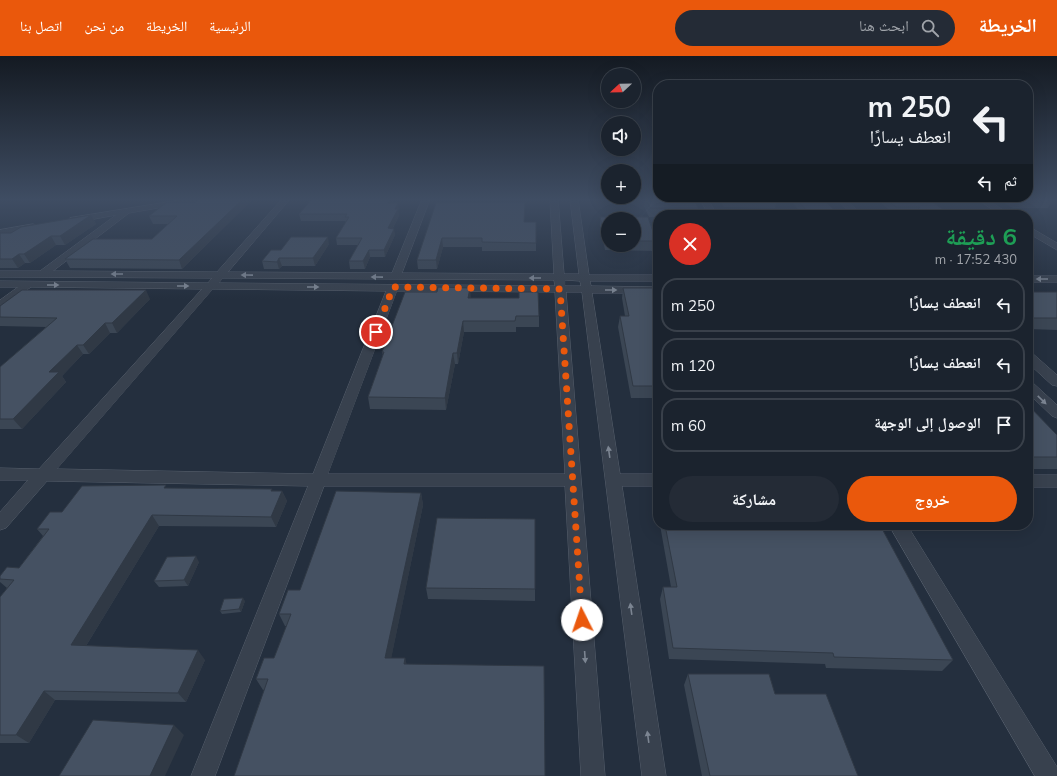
<!DOCTYPE html>
<html lang="ar">
<meta charset="utf-8">
<style>
:root{--surface:#1b232e;--page:#242b36;--text:#f1f3f6;--muted:#a0a4aa;--line:#39404a;--accent:#ea580c}
body{margin:0;font-family:Mulish,"Noto Naskh Arabic",sans-serif;background:var(--page);color:var(--text);direction:rtl;height:100vh;display:flex;flex-direction:column;font-size:15px;white-space:nowrap}
*{box-sizing:border-box;margin:0}
p{font-size:13px;color:var(--muted)}
.icon{flex:none;width:22px;height:22px;fill:none;stroke:currentColor;stroke-width:2;stroke-linecap:round;stroke-linejoin:round}
.map{position:relative;flex:1;overflow:hidden;direction:ltr}
.sheet{position:absolute;left:653px;top:154px;width:380px;height:320px;display:flex;flex-direction:column;background:var(--surface);border-radius:16px;box-shadow:0 4px 16px #0002,0 0 0 1px var(--line);direction:rtl}
.sheet>*{flex:none}
.guide{position:absolute;left:653px;top:24px;width:380px;height:122px;border-radius:16px;box-shadow:0 4px 16px #0002,0 0 0 1px var(--line);direction:rtl;background:#1b232e;color:var(--text);overflow:hidden}
.needle{width:26px;rotate:248deg}
.tools{position:absolute;left:601px;top:12px;display:grid;gap:8px}
.tools a{display:grid;place-items:center;width:40px;height:40px;border-radius:50%;background:var(--surface);box-shadow:0 4px 16px #0002,0 0 0 1px var(--line);font-size:20px}
.pin{position:absolute;display:grid;place-items:center;width:34px;height:34px;color:#fff;margin:-17px;border:2px solid #fff;border-radius:50%;box-shadow:0 1px 4px #0007}
.me{position:absolute;width:44px;margin:-22px;rotate:356deg;stroke-linejoin:round;filter:drop-shadow(0 0 3px #0008)}
.turn{display:flex;align-items:center;gap:14px;height:84px;padding:0 16px;font-size:18px}
.turn .icon{width:52px;height:52px;stroke-width:2.5}
.turn b{display:block;font-size:28px;line-height:34px}
.then{display:flex;align-items:center;height:38px;padding:0 16px;background:#0003;gap:8px;font-size:15px}
.round{display:grid;place-items:center;flex:none;width:42px;height:42px;border-radius:21px;background:var(--page)}
.head{display:flex;align-items:center;justify-content:space-between;height:68px;padding:0 16px}
h1{font-size:24px;font-weight:700;line-height:30px;color:#1e9e55}
.action{display:flex;gap:8px;margin-top:auto;padding:8px 16px}
.action a{flex:1;height:46px;border-radius:24px;background:var(--accent);color:#fff;font-size:16px;font-weight:700;line-height:46px;text-align:center}
.action a+a{background:var(--page);color:var(--text)}
ul{padding:0;list-style:none}
li{display:flex;align-items:center;gap:12px;height:54px;margin:0 8px 6px;padding:0 8px;border:2px solid var(--line);border-radius:16px}
li div{flex:1}
li b{display:block;font-size:15px}
li em{font-style:normal}
header{display:flex;align-items:center;gap:24px;box-sizing:border-box;height:56px;padding:0 20px;background:var(--accent);color:#fff}
header strong{font-size:19px}
nav{display:flex;gap:22px;margin-inline-start:auto;font-size:14px}
.search{width:280px;height:36px;background:var(--page);display:flex;align-items:center;gap:10px;box-sizing:border-box;padding:0 14px;border-radius:22px;color:var(--muted);font-size:15px}
.map>svg:first-child{display:block}
.lines{fill:none;stroke-linecap:round;stroke-linejoin:round}
.minor-casing{stroke:#565f6c;stroke-width:1}
.minor{fill:#38414e;fill-rule:evenodd}
.wall{fill:#3b4654;fill-rule:evenodd}
.shaded-wall{fill:#303945}
.building{fill:#455162;stroke:#303945}
.oneway{fill:#7c8592}
.route{stroke:#ea580c;stroke-width:7;stroke-dasharray:0 12.6}
</style>
<header>
<strong>الخريطة</strong>
<div class="search"><svg class="icon" aria-label="search" viewBox="0 0 24 24"><circle cx="10" cy="10" r="6"/><path d="M15 15l6 6"/></svg>ابحث هنا</div>
<nav><a>الرئيسية</a><a>الخريطة</a><a>من نحن</a><a>اتصل بنا</a></nav>
</header>
<div class="map">
<svg width="1057" height="720" viewBox="0 0 1057 720">
<rect width="100%" height="100%" fill="#242f3e"/>
<g class="lines">
<g class="minor-casing">
<path id="minor" d="M186,143H202L198,145L129,157L53,215L217,216L282,143H290L228,216L392,217L422,143H430L402,217L554,218L550,143H558L564,218H579L570,143H578L589,219H658V225H590L591,230L658,231V237H592L620,418H658V430H622L666,720H642L582,236H566L605,720H581L565,430H324L215,720H191L308,430L47,425L6,472L0,474V456L28,424H0V412L39,413L202,233L31,231L0,252V244L18,231H0V225L208,227L212,222L0,221V215H40L116,159L73,167L70,166V162ZM223,222L554,224L555,230L219,227ZM565,224L580,225L581,230H565ZM213,233L386,235L313,418L57,413ZM397,235L555,236L565,418H328Z
M700,143H708L717,159H709Z
M837,143H845L862,159H853Z
M977,143H986L1011,159H1001Z
M33,168L36,169V173L0,180V174Z
M1028,170L1057,187V194L1028,177Z
M1028,220H1057V226H1028Z
M1028,296L1032,297L1057,319V330L1052,329L1028,307Z
M1028,326L1033,327L1057,349V362L1052,360L1028,337Z
M1028,419H1057V431H1028Z
M889,469H907L1057,711V720H1035Z"/>
</g>
<use href="#minor" class="minor"/>
</g>
<path class="wall" d="M199,143H253L182,213L70,212L65,203L152,183L168,168H153L149,160L196,146Z
M394,143L392,147L399,153L398,155L399,160L393,172L395,179L385,201H370L365,213H350L349,205L358,189H337L336,182L346,166L345,165H301L299,158Z
M641,143H694L698,152L697,159H658V161H649Z
M719,143H775L777,145L775,152L724,151Z
M789,143H823L839,159H803Z
M876,143H974L973,145H931L915,157H893Z
M996,143H1047L1052,145L1048,152H1013Z
M436,147L524,166H536V195H482V191H443L437,213H418L417,204Z
M91,159L96,168L65,189H56L30,207H25L18,212H0V177H11Z
M600,161H648L656,185L655,195L605,194L600,170ZM608,163H634V189H608Z
M329,188L315,210H282L279,213H264L262,205L281,194Z
M623,232H658V342H631L618,271L620,260H625L622,242Z
M1028,236H1057V274L1028,273Z
M471,242L539,260V271H516V276H464L458,308H455L446,354L370,353L368,341L383,299L382,296Z
M150,243L117,277H110L89,298H83L62,320L66,326L22,373H0V311L46,271L0,270V250Z
M1028,349L1057,379V413H1028Z
M168,432L282,435L287,445L276,471L159,470L86,590L205,604L186,646L55,644L29,687H0V541L7,532L0,526V520L19,512L43,480L37,473L62,456Z
M421,437L423,449L391,602H405L406,608L263,634L256,623L274,602L287,570H285L279,558L300,534Z
M658,440V459L656,449Z
M535,463V545L428,543L426,532Z
M660,469H880L953,604L942,615L826,612L825,608L669,603L660,543L663,531H671Z
M199,506L188,530L159,531L154,525Z
M245,545L241,556L222,558L220,555Z
M688,618L775,638L858,720H702L684,629Z"/>
<path class="shaded-wall" d="M243,143H253L182,213L179,204Z
M390,143H394L389,153L388,147Z
M398,147L399,153L398,155L399,160L389,179L388,172L395,153Z
M91,159L96,168L65,189L60,180Z
M394,173L395,179L385,201L384,194Z
M51,180L56,189L30,207L24,198Z
M328,181L329,188L315,210L313,202Z
M442,182L443,191L437,213L436,204Z
M369,194L370,201L365,213L363,205Z
M19,198L25,207L18,212L12,203Z
M279,202L282,210L279,213L277,206Z
M470,232L471,242H468Z
M146,234L150,243L117,277L112,267Z
M463,265L464,276L458,308L457,297Z
M105,267L110,277L89,298L83,289Z
M77,289L83,298L62,320L66,326L22,373L13,363L49,316Z
M453,297L455,308L446,354L445,342Z
M282,435L287,445L276,471L271,461Z
M421,437L423,449L389,613L385,602Z
M152,459L159,470L81,598L71,589Z
M196,500L199,506L188,530L184,524Z
M243,542L245,545L241,556L239,553Z
M198,594L205,604L186,646L178,637Z
M405,602L408,613L404,608Z
M44,635L55,644L29,687L16,679Z
M174,669L184,679L165,720H150Z"/>
<path class="building" d="M199,143H243L179,204L65,203L93,183H152L177,160H149L167,146H196Z
M312,143H390L388,147H398L395,153H398L388,172L394,173L384,194H369L363,205H349L362,182H336L349,161H345L347,158H299Z
M646,143H694L698,152H650Z
M725,143H775L777,145L725,144Z
M796,143H823L839,159H811Z
M886,143H928L951,159H913L920,151H896Z
M1011,143H1047L1052,145H1017Z
M525,146L524,166H536V187L482,186V182H442L436,204H417L436,147Z
M91,159L60,180H51L24,198H19L12,203H0V177H11L21,171Z
M600,161H648L656,185H634V163H608V185H606Z
M291,181H328L313,202H279L277,206L262,205L271,194H281Z
M438,231L470,232L468,242H519V236H538L539,260H516L515,265H463L457,297H453L445,342L368,341L384,296H382L405,236H437Z
M623,232H658V330H633L620,260H629Z
M22,234H146L112,267H105L83,289H77L49,316H59L13,363H0V311L57,262L0,261V250Z
M1028,236H1057V262H1031L1028,260Z
M1028,349L1057,379V401H1028Z
M166,429L164,432L272,433L271,435H282L271,461L152,459L71,589L198,594L178,637L44,635L16,679H0V541L14,524L0,523V520L7,511L19,512L49,473H37L50,456H62L82,430Z
M336,435L421,437L385,602H405L404,608L544,610L545,720H234L268,623H256L264,602H274L291,558H279L288,534H300Z
M437,462L535,463V533L426,532Z
M665,469H880L953,604L834,601L833,597L673,592L663,531H677Z
M196,500L184,524L154,525L167,501Z
M243,542L239,553L220,555L224,543Z
M688,618H769L775,638H826L858,720H710Z
M93,664L174,669L150,720H59Z"/>
<defs><path id="oneway-solid" d="M-6-.8H1V-3.2L6.5 0L1 3.2V.8H-6Z"/></defs>
<g class="oneway">
<use href="#oneway-solid" transform="translate(117 218) rotate(-180)"/>
<use href="#oneway-solid" transform="translate(247 219) rotate(-179)"/>
<use href="#oneway-solid" transform="translate(377 221) rotate(-179)"/>
<use href="#oneway-solid" transform="translate(535 222) rotate(-180)"/>
<use href="#oneway-solid" transform="translate(1042 223) rotate(-180)"/>
<use href="#oneway-solid" transform="translate(53 229)"/>
<use href="#oneway-solid" transform="translate(183 230)"/>
<use href="#oneway-solid" transform="translate(313 231)"/>
<use href="#oneway-solid" transform="translate(611 234)"/>
<use href="#oneway-solid" transform="translate(1042 344) rotate(44)"/>
<use href="#oneway-solid" transform="translate(609 396) rotate(-98)"/>
<use href="#oneway-solid" transform="translate(631 553) rotate(-98)"/>
<use href="#oneway-solid" transform="translate(585 601) rotate(86)"/>
<use href="#oneway-solid" transform="translate(648 681) rotate(-98)"/>
</g>
<linearGradient id="sky" x2="0" y2="1"><stop stop-color="#141a22"/><stop offset="0.59" stop-color="#3f4d63"/><stop offset="1" stop-color="#3f4d63" stop-opacity="0"/></linearGradient>
<rect width="1057" height="243" fill="url(#sky)"/>
<g class="lines">
<path class="route" d="M376,276L393,231L560,233L582,564"/>
</g>
</svg>
<div class="tools">
<a><svg class="needle" viewBox="-14 -14 28 28"><path d="M0-13l5 13h-10z" fill="#e53935"/><path d="M0 13l5-13h-10z" fill="#a0a4aa"/></svg></a>
<a><svg class="icon" aria-label="sound" viewBox="0 0 24 24"><path d="M4 9h4l5-4v14l-5-4H4zM17 9q2 3 0 6"/></svg></a>
<a>+</a>
<a>−</a>
</div>
<div class="pin" style="left:376px;top:276px;background:#d93025"><svg class="icon" aria-label="arrive" viewBox="0 0 24 24"><path d="M6 21V4h12l-3 4 3 4H6"/></svg></div>
<svg class="me" style="left:582px;top:564px" viewBox="-20 -20 40 40"><circle r="19" fill="#fff"/><path d="M0-13L10 11 0 6-10 11z" fill="#ea580c"/></svg>
<div class="guide">
<div class="turn"><svg class="icon" aria-label="left" viewBox="0 0 24 24"><path d="M17 20v-9H6M10 6l-5 5 5 5"/></svg><div><b>250 m</b>انعطف يسارًا</div></div>
<div class="then">ثم<svg class="icon" aria-label="left" viewBox="0 0 24 24"><path d="M17 20v-9H6M10 6l-5 5 5 5"/></svg></div>
</div>
<section class="sheet">
<div class="head"><div><h1>6 دقيقة</h1><p>430 m · 17:52</p></div><a class="round" style="background:#d93025;color:#fff"><svg class="icon" aria-label="close" viewBox="0 0 24 24"><path d="M6 6l12 12M18 6L6 18"/></svg></a></div>
<ul>
<li><svg class="icon" aria-label="left" viewBox="0 0 24 24"><path d="M17 20v-9H6M10 6l-5 5 5 5"/></svg><div><b>انعطف يسارًا</b></div><em>250 m</em></li>
<li><svg class="icon" aria-label="left" viewBox="0 0 24 24"><path d="M17 20v-9H6M10 6l-5 5 5 5"/></svg><div><b>انعطف يسارًا</b></div><em>120 m</em></li>
<li><svg class="icon" aria-label="arrive" viewBox="0 0 24 24"><path d="M6 21V4h12l-3 4 3 4H6"/></svg><div><b>الوصول إلى الوجهة</b></div><em>60 m</em></li>
</ul>
<div class="action"><a>خروج</a><a>مشاركة</a></div>
</section>
</div>
